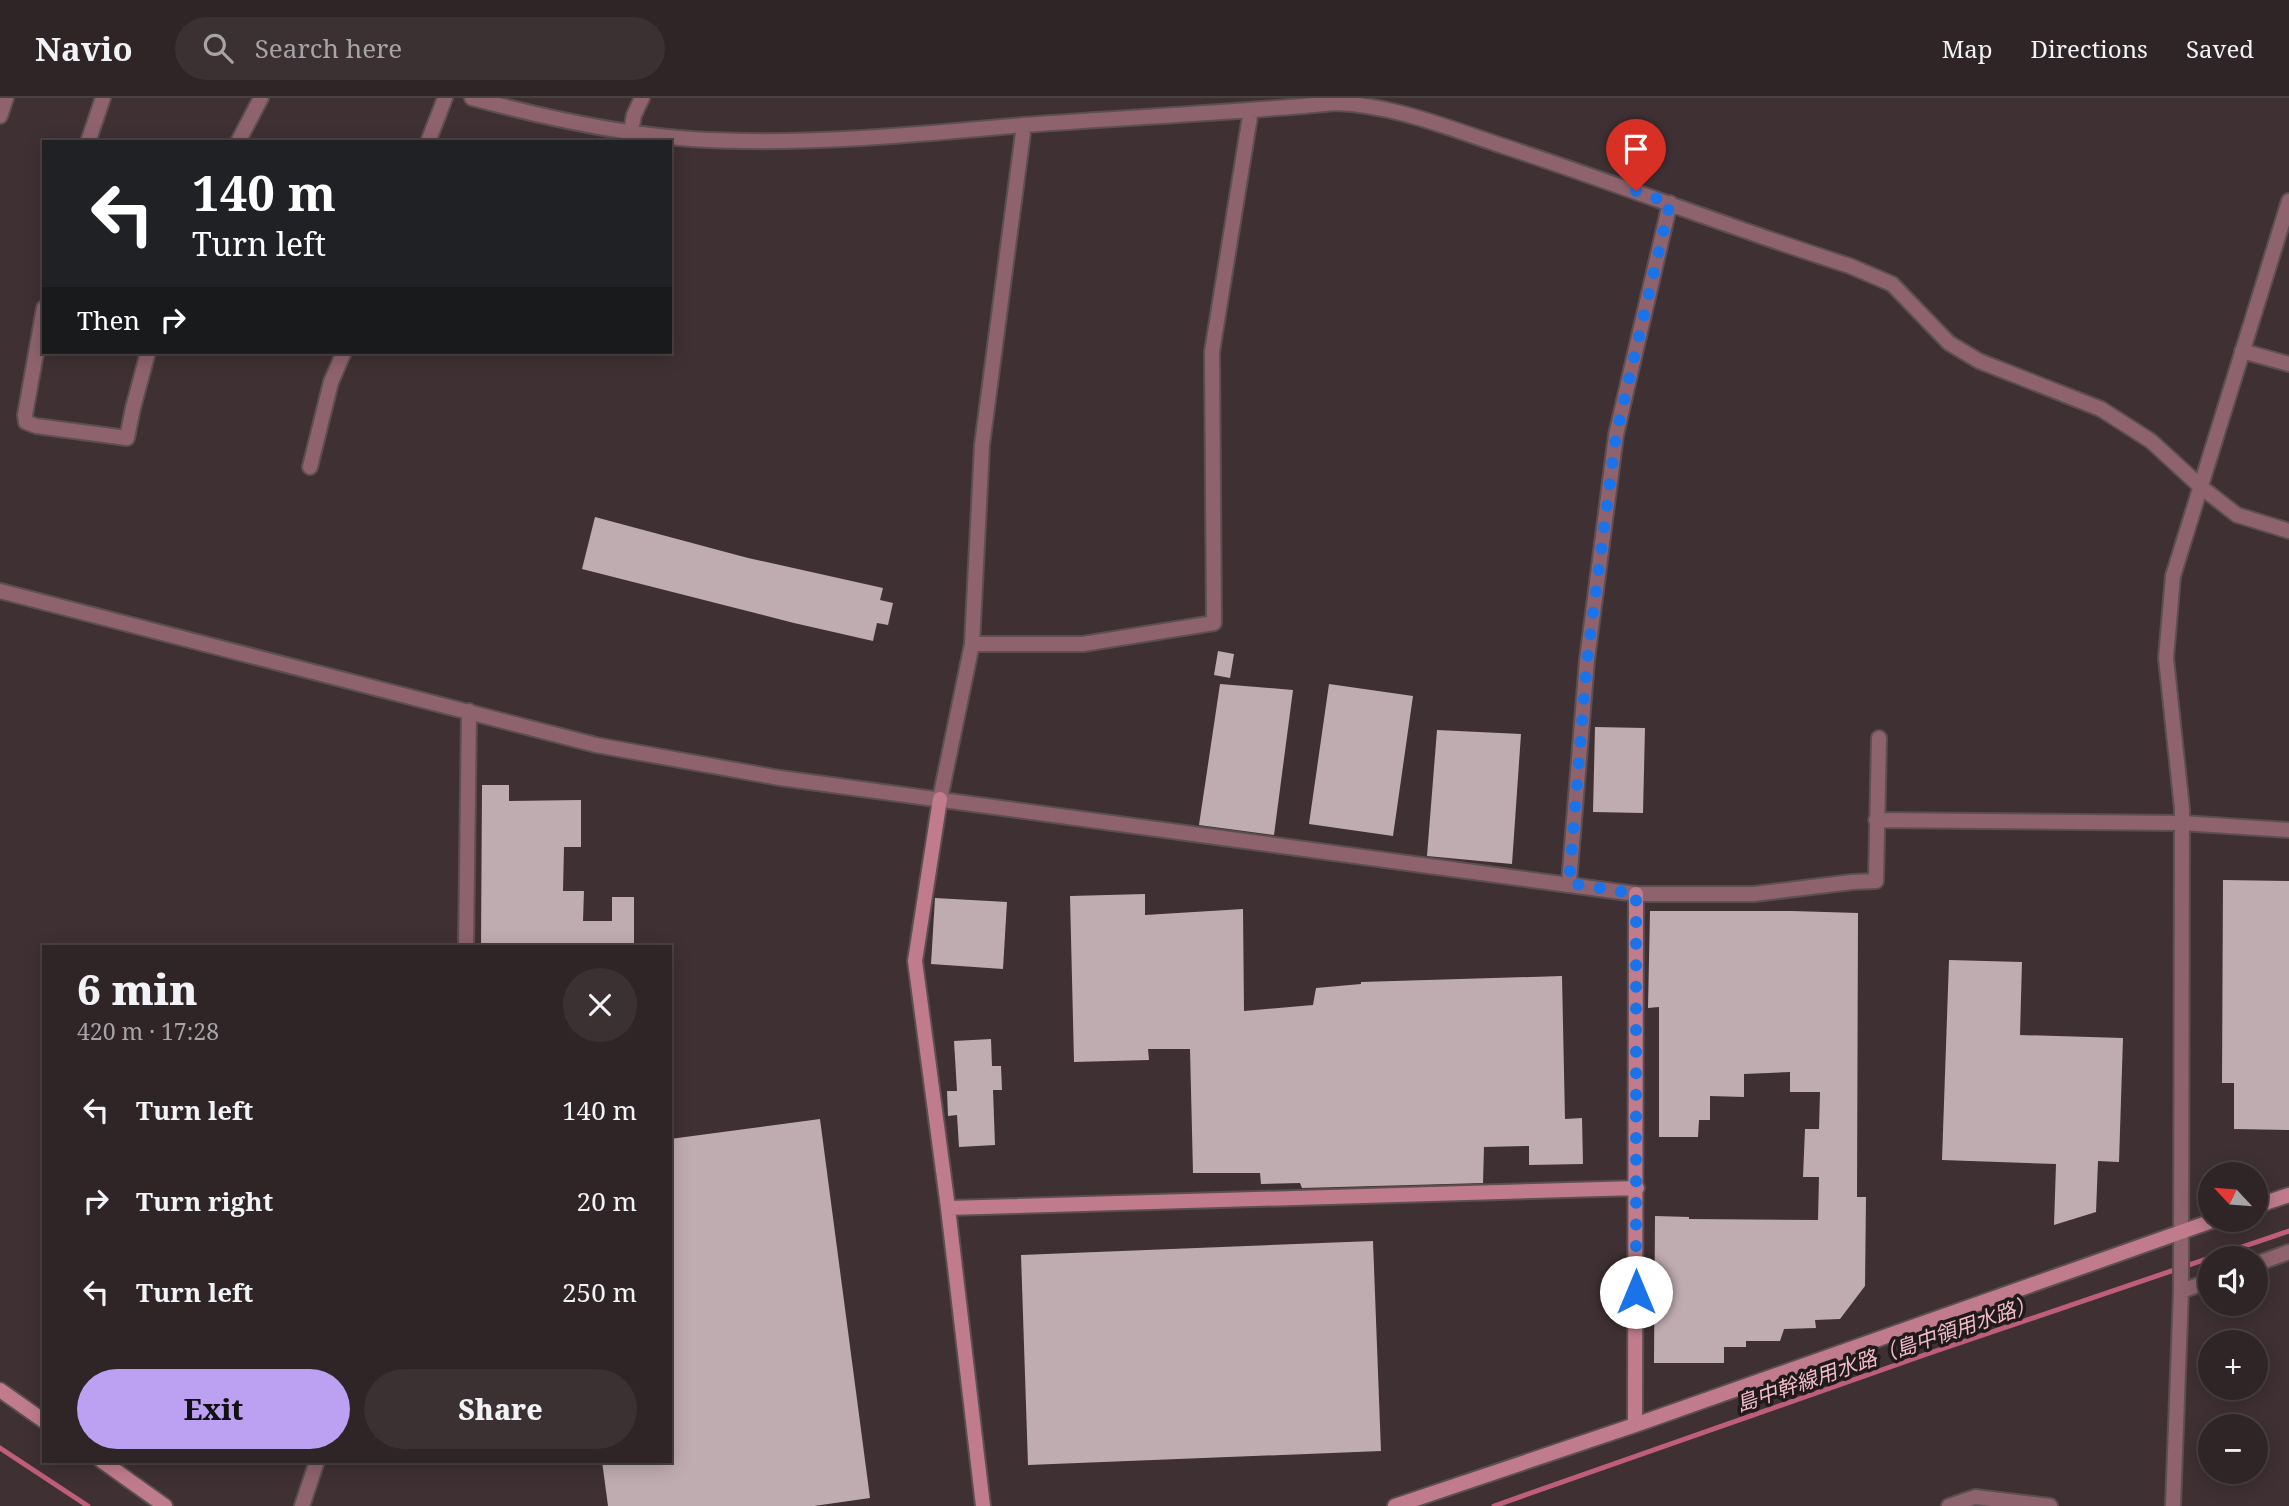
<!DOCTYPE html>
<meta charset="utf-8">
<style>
:root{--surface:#2f2426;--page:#3b3032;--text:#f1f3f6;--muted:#a7a4a7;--line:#4a4143;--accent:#bca0f2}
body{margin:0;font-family:"Noto Serif","Noto Sans JP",serif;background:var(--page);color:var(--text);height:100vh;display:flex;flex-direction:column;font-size:26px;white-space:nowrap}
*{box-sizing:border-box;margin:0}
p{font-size:23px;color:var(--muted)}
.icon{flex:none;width:38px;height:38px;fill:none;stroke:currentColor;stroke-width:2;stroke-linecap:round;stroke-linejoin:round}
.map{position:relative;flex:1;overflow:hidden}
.side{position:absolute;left:42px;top:847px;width:630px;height:518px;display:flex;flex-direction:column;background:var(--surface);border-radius:0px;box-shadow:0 4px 18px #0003,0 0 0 2px var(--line)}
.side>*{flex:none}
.top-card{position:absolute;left:42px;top:42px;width:630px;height:214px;border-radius:0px;box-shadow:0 4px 18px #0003,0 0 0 2px var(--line);background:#202124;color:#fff;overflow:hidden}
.needle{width:46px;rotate:296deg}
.tools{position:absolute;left:2198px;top:1064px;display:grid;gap:14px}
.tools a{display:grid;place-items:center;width:70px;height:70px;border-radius:50%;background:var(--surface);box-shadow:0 4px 18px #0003,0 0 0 2px var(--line);font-size:35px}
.pin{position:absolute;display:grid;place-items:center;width:60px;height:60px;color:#fff;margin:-72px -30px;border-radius:50% 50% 50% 0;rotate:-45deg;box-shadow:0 0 7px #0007}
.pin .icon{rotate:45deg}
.me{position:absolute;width:77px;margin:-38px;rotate:0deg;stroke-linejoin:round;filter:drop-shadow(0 0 5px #0008)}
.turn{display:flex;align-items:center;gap:24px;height:147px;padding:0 35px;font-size:32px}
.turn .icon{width:91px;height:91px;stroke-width:2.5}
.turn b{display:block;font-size:49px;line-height:60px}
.then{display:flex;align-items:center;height:66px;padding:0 35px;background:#0003;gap:14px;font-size:26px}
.round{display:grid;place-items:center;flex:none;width:74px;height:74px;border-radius:37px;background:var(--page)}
.summary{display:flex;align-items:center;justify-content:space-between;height:119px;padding:0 35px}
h1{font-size:42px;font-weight:800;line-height:52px}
.button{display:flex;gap:14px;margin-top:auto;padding:14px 35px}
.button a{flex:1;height:80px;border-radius:42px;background:var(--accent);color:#111;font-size:28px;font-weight:800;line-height:80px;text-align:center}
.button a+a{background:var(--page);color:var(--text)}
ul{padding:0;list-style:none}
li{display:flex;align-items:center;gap:21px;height:91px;padding:0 35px}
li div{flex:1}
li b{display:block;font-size:26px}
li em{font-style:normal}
header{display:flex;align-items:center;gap:42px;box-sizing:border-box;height:98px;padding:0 35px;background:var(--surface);border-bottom:2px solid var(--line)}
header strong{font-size:33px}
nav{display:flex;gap:38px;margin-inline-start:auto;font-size:24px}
.search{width:490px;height:63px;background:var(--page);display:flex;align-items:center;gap:18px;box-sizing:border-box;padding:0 24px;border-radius:38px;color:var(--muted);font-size:26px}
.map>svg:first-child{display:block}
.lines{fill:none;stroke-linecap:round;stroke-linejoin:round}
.stream{stroke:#bf5e7a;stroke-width:5}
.building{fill:#bfacb0}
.street-casing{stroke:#5c4e51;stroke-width:18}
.secondary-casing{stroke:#5c4e51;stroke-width:18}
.street{stroke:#8e636d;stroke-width:14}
.secondary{stroke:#c07c8d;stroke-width:14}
.route{stroke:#1a73e8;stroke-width:12;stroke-dasharray:0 21.6}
.labels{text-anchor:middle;stroke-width:7;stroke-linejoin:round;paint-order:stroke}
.water-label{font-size:21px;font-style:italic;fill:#f1bbc7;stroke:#211a1c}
</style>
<header>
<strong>Navio</strong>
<div class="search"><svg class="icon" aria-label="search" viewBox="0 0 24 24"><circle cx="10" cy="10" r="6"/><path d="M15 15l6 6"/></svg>Search here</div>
<nav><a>Map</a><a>Directions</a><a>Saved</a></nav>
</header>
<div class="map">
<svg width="2289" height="1408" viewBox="0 0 2289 1408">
<rect width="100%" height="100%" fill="#3f3033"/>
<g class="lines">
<path class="stream" d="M0,1350L88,1408
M1494,1408L1927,1256L2289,1133"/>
</g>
<path class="building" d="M595,419L748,460L883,490L880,502L893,505L888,527L877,525L873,543L794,525L582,471Z
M1218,553L1234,556L1230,580L1214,577Z
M1220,586L1293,592L1274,737L1199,727Z
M1329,586L1413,598L1393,738L1309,726Z
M1595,629L1645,630L1643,715L1593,714Z
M1437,632L1521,636L1512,766L1427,758Z
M482,687H509V703L581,702V749H564L563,793H584L583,823H612V799H634V849H481Z
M2223,782L2289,783V1032L2234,1031V985H2222Z
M1145,796V817L1243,811L1244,913L1313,907L1316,890L1361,886V884L1562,878L1565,1021L1582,1020L1583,1066L1529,1067V1048L1484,1049L1483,1085L1302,1090L1300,1085L1261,1086L1260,1075H1193L1190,951H1148L1149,962L1074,964L1070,798Z
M935,800L1007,804L1003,871L931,866Z
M1650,813H1792L1858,815L1857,1099H1866L1865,1188L1840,1221L1815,1222L1816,1230L1784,1231L1780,1243H1746V1249H1724V1265H1654L1655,1118L1689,1119V1121L1818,1122L1819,1079H1803L1805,1031H1819L1820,994H1790V974L1744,976V999L1710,998V1022H1699L1698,1039H1659V909L1648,910Z
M1949,862L2022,864L2020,937L2123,940L2119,1064L2098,1063L2096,1114L2054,1127L2056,1066L1942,1062Z
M991,941L992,968H1001L1002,992H993L995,1047L959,1049L957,1017L948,1018L947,993H957L954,943Z
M820,1021L870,1400L814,1408H608L602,1363H670V1041Z
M1373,1143L1381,1353L1028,1367L1021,1157Z"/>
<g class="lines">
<g class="street-casing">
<path id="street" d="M472,0C542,19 617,36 691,41C802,48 913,37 1024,27C1128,19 1232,15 1336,5C1394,7 1451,31 1506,49C1621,87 1734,131 1850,168L1892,186L1949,245L1979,263L2101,311L2151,343L2201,389L2237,417L2289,433
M0,18L6,0
M631,33L634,17L642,0
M88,44L103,0
M238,44L261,0
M428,44L445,0
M44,210L25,317L26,324L36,328L127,340L133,310L148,254
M2242,253L2289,266
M310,369L331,284L344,254
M0,493L596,647L780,680L1636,796H1754L1852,784L1876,783L1879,640
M972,546H1083L1214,525L1212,254L1251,12
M940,701L972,546L982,347L1024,27
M1876,722L2182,725L2289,732
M1569,785L1587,562L1616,337L1670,105
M466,849L469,613
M2256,1166L2289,1154
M2181,1193L2210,1183
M302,1408L317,1363
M1949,1408L1975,1399L2050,1408
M2173,1408L2181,1193L2182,711L2166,560L2173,478L2289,103"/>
</g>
<g class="secondary-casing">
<path id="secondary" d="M940,701L915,863L948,1110L983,1408
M2256,1108L2289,1097
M948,1110L1637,1090
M0,1292L44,1323
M1635,1327L1636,796
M102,1363L165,1408
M1395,1408L1635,1327L2215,1122"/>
</g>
<use href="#street" class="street"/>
<use href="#secondary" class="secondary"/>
</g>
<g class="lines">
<path class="route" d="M1636,93L1670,105L1616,337L1587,562L1569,785L1636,796V1194"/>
</g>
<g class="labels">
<g class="water-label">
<text transform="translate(1886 1256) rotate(-19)" y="7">島中幹線用水路（島中領用水路）</text>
</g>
</g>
</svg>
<div class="tools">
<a><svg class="needle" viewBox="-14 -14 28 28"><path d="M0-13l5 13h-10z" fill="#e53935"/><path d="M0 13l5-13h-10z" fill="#a7a4a7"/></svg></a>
<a><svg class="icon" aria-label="sound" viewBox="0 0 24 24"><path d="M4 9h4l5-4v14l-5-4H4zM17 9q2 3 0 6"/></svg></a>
<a>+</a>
<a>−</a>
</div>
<div class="pin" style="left:1636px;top:93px;background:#d93025"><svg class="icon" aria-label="arrive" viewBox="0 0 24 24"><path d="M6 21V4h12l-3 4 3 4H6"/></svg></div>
<svg class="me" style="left:1636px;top:1194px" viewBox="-20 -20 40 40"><circle r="19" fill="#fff"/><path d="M0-13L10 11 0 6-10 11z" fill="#1a73e8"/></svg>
<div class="top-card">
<div class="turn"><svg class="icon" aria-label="left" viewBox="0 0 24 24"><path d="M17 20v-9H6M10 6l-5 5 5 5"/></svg><div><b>140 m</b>Turn left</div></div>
<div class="then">Then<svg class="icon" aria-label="right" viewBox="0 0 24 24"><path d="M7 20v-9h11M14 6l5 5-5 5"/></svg></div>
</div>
<section class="side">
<div class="summary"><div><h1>6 min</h1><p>420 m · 17:28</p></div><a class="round"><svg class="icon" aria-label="close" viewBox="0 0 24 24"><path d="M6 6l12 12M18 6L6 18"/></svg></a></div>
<ul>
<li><svg class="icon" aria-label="left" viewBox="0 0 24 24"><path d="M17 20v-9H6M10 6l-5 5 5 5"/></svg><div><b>Turn left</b></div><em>140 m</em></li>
<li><svg class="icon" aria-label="right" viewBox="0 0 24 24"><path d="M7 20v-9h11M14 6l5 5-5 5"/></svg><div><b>Turn right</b></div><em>20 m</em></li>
<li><svg class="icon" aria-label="left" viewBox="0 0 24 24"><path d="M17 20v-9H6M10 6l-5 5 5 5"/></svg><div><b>Turn left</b></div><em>250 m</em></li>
</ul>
<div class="button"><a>Exit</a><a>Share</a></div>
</section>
</div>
